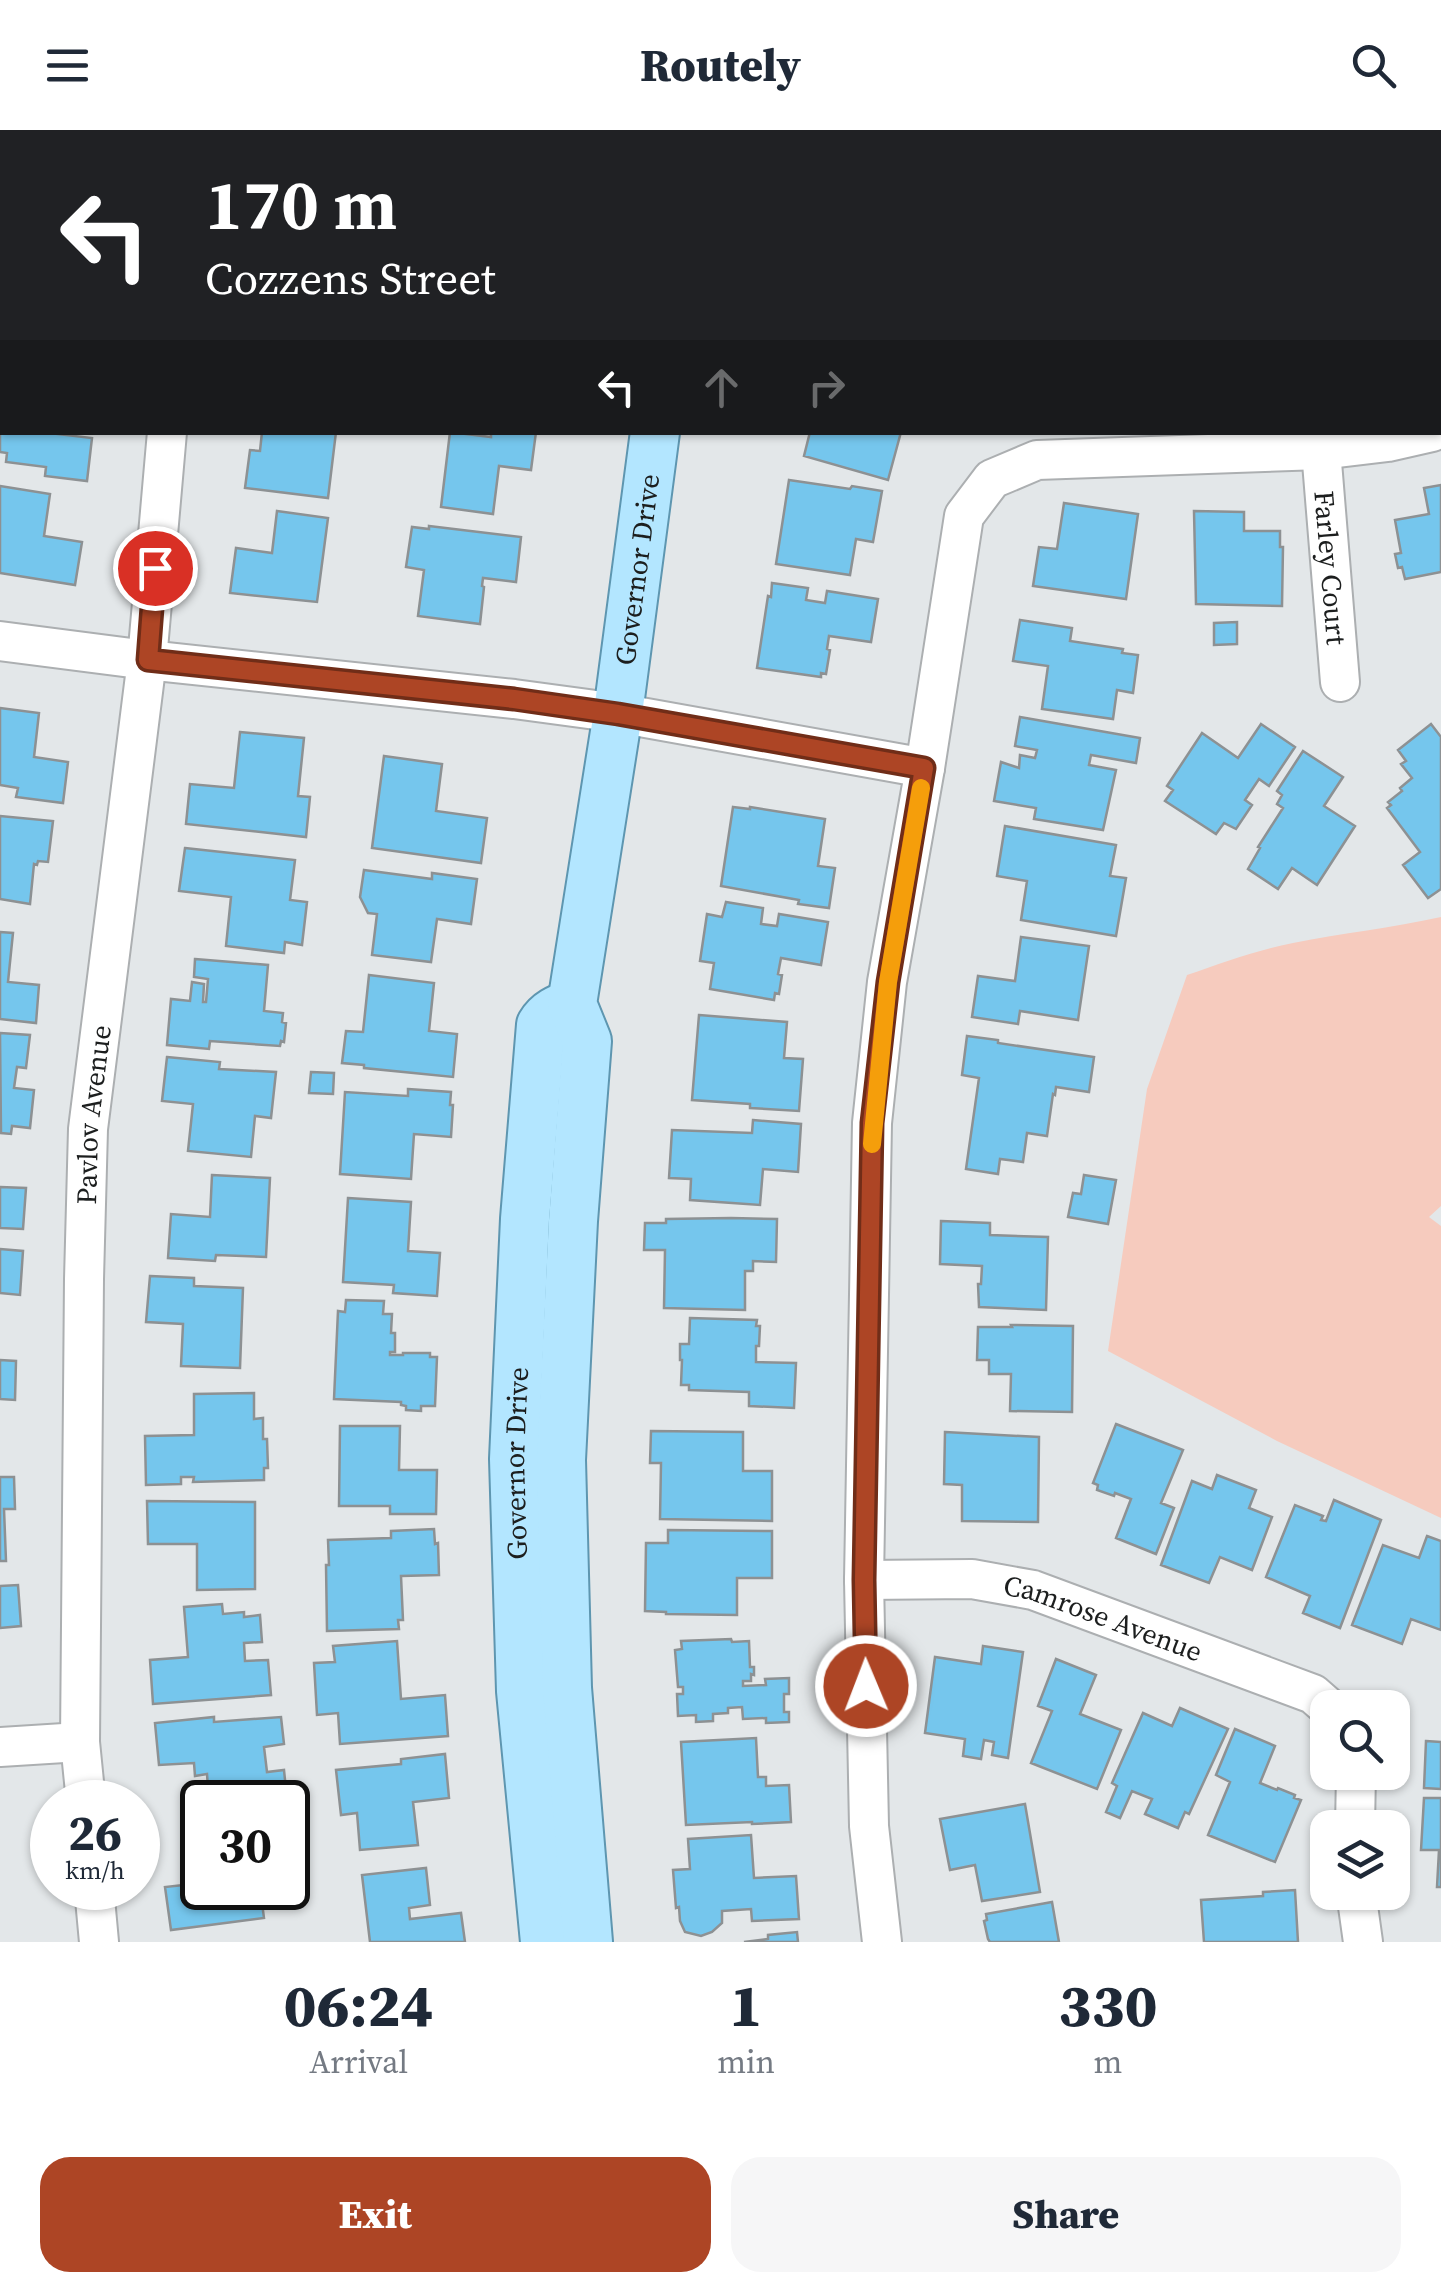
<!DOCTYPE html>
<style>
:root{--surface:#fff;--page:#f6f6f7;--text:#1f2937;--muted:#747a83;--accent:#ad4525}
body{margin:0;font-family:"Source Serif 4",serif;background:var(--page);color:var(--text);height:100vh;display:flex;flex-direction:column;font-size:38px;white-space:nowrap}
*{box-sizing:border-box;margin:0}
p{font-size:32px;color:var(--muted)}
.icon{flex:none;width:55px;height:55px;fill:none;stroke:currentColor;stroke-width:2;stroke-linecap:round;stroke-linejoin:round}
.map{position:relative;height:1812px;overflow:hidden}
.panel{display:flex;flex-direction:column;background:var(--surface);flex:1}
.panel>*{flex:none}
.hud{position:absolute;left:0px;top:0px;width:1442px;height:305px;box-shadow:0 2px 8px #0004;background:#202124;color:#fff;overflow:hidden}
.fabs{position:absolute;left:1310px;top:1560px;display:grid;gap:20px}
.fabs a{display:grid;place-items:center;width:100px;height:100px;border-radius:20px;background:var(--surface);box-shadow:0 2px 8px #0004;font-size:50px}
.speed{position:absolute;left:30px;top:1650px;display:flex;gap:20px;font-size:50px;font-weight:700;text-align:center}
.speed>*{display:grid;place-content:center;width:130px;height:130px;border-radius:50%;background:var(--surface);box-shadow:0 2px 8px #0004;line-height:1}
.speed small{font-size:25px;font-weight:400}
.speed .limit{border:5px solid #111;border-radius:15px;background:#fff;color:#111}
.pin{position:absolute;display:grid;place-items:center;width:85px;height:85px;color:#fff;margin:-42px;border:5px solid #fff;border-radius:50%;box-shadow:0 2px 10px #0007}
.me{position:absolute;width:110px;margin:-55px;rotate:359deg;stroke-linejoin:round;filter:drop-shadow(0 0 8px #0008)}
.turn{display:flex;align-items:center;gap:35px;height:210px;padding:0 40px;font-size:45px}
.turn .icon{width:130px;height:130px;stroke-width:2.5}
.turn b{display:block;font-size:70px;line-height:85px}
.lanes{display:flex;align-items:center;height:95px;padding:0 40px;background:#0003;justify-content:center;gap:50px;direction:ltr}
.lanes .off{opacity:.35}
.eta{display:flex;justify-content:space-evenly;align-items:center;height:170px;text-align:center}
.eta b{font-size:60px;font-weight:800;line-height:70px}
.action{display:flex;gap:20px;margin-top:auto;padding:20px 40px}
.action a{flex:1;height:115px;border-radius:30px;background:var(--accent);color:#fff;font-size:40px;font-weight:800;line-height:115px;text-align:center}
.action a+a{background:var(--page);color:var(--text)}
header{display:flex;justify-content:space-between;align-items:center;height:130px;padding:0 40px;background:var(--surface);font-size:45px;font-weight:800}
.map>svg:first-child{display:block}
.green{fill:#f6cbbe}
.building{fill:#75c6ed;stroke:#8d9193;stroke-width:2.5}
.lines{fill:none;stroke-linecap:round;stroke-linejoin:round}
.minor-casing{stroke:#acafb1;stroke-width:42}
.major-casing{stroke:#5e96b0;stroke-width:52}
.minor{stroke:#fff;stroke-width:38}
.major{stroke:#b3e6ff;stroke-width:48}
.route-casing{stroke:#702d18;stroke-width:25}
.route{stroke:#ad4525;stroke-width:18}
.slow{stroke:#f59e0b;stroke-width:18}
.labels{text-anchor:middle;stroke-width:8;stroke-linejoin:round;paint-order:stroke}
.street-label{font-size:28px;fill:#1c1e1e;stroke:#f0f4f6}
</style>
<header><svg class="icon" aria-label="menu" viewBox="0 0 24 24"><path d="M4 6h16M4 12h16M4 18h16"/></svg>Routely<svg class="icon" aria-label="search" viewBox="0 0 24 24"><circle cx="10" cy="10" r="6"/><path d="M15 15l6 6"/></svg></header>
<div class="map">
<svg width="1441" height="1812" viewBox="0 0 1441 1812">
<rect width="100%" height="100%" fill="#e3e7e9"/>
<path class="green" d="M1441,787V1076L1429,1087L1441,1096V1388L1277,1311L1108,1221L1147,959L1187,845C1222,833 1256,820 1293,813C1342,803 1392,798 1441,787Z"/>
<path class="building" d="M0,291H2V302H57V304L92,308L87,351L45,346L46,337L6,332L7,323L0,322Z
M262,302H336L328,368L245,358L250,320L260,321Z
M450,302L491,307V302H536L531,340L499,336L493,384L441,377Z
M810,302H901L888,350L804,326Z
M789,350L850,359L852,356L882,361L873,412L856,409L850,445L776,434Z
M1441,355V442L1405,449L1402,437L1398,438L1395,424L1401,423L1395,390L1429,384L1424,358Z
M0,356L50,364L44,406L82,412L75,455L0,443Z
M1064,373L1138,384L1126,469L1033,456L1039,417L1057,419Z
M277,381L328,388L317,472L230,463L236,418L272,423Z
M1194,381L1244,382V401H1280V417H1283L1282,476L1196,474Z
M429,396L521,407L516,452L483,448L482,456L484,457L480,494L418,486L424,440L406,437L412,397L429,399Z
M772,453L808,458L806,470L825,473L827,461L878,469L871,512L829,506L827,519L830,520L826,544L821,543V547L757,538L768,466L771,467Z
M1020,490L1072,498L1070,511L1123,519L1122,523L1138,525L1133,563L1117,560L1113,589L1042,579L1048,536L1013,531Z
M1237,492V514L1214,515V493Z
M0,578L39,583L34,627L68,632L63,673L16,667L18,658L0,655Z
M1020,587L1140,608L1136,633L1091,625L1089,635L1116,640L1103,700L1034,689L1036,678L994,671L1001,632L1019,638L1020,625L1035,628L1037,620L1015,616Z
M1261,594L1295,617L1269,656L1259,649L1245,670L1252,675L1236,699L1224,693L1216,704L1165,671L1173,660L1167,656L1202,603L1238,628Z
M1431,594L1441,607V759L1428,768L1403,735L1420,722L1387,678L1391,675L1388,672L1402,661L1400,658L1412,648L1401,634L1406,631L1398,620Z
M240,602L304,608L298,666L310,667L306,707L186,694L190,654L234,658Z
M1303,621L1343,647L1324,676L1355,696L1317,755L1292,738L1278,759L1248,739L1260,718L1258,717L1283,678L1277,674L1282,665L1277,661Z
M384,626L442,634L436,681L487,688L481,733L372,718Z
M733,677L750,679V677L825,689L818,736L835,738L829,778L798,774L799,770L721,756Z
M0,686L53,691L48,732L38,731L37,735L34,734L30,774L0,769Z
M1005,696L1116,715L1110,746L1126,748L1116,806L1021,790L1027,751L997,746Z
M185,718L295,730L290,770L307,772L302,815L285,812L284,823L226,816L231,767L179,761Z
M364,740L432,749V743L477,749L471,794L437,789L431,832L372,825L377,784L368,783L360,767Z
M726,772L763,778L761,794L777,796L779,784L828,792L821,835L781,828L778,844L782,845L779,864L775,863L774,870L710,859L714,833L700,831L707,784L722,787Z
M0,802L13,803L8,852L39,855L36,893L0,889Z
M1021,807L1089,816L1078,890L1020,881L1018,894L972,887L978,846L1015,851Z
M195,829L268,835L264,881L283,883L282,892L286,893L284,912L281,911L280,916L210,911L209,919L167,915L171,869L190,871L192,852L204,854L203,872H206L208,849L194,847Z
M369,845L434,853L429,901L457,904L453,947L364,938V935L342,933L346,901L363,902Z
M699,885L787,892L784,928L803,929L799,981L750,978V974L692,970Z
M0,903L30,905L26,938L17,937L14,958L34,960L30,998L12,996L11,1004L1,1003Z
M967,906L998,910V913L1094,927L1089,962L1056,957L1055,965L1053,964L1047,1006L1027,1003L1023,1032L1000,1029L998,1044L966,1039L979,948L962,945Z
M167,927L220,932L219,939L276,942L271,988L255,986L251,1027L188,1021L193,974L162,971Z
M311,942L334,943L333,964L309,963Z
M408,959L451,962L450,975H453L451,1007L414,1004L411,1049L340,1044L345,962L408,966Z
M753,990L801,994L798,1042L763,1039L760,1075L690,1070L691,1049L669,1048L672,1000L752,1003Z
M212,1045L270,1048L266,1127L216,1125L215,1131L168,1128L171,1084L210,1087Z
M1084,1045L1116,1050L1108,1094L1068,1087L1073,1063L1081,1064Z
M0,1057L26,1058L23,1099L0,1098Z
M348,1068L411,1072L408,1121L440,1123L437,1166L393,1163L394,1155L343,1152Z
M731,1088L777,1089L776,1132L753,1131V1141H745V1180L664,1178L665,1120H644L645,1093H666V1089Z
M941,1091L990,1093V1105L1048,1107L1046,1180L979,1177L978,1154H981L982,1136L940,1134Z
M0,1119L23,1121L20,1165L0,1163Z
M150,1146L194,1148V1156L243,1158L240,1238L181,1236L183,1194L146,1192Z
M346,1170L384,1171L383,1184H392L391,1203H395V1222H390V1225H403V1223H430V1227H437L435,1276H421V1281L406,1280V1276L401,1275V1272L334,1269L338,1181L345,1182Z
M690,1188L757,1190L756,1196H760L759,1216H756V1232L796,1233L794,1278L749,1276V1262L689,1260V1255H681L682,1230H680V1214H689Z
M1011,1195L1073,1196L1072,1282L1010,1281L1011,1244H989V1230H977L978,1197H1012Z
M0,1230L16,1231L15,1270L0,1269Z
M254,1263V1289L263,1288V1309H267L268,1338H264V1350L193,1352L194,1347H181V1354L146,1355L145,1306L194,1305V1264Z
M1116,1294L1183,1320L1161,1373L1174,1378L1156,1424L1116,1408L1131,1369L1115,1363L1114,1366L1097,1360L1098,1355L1093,1353Z
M340,1296H400L399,1340H437L436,1384H390V1376H339Z
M651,1301L743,1302V1341H772V1391L660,1389L661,1333H650Z
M945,1302L1039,1307L1038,1392L962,1391V1355L944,1354Z
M1217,1345L1256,1360L1249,1378L1272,1387L1252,1440L1220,1427L1209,1453L1161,1435L1192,1351L1212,1359Z
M0,1347H14L15,1379H4L6,1431H0Z
M1334,1370L1381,1390L1340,1498L1303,1483L1310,1466L1266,1447L1295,1375L1323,1386L1321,1390L1326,1391Z
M147,1371L255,1372V1459L197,1460V1414H148Z
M434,1399L435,1414L438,1413L439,1445L401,1446L403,1490H398L399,1499L327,1501L326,1435H329L328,1410L391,1408V1401Z
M668,1400L772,1401V1448H737V1485L666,1484V1482L645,1481L646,1413H668Z
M1427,1406L1441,1411V1500L1411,1489L1402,1514L1352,1495L1383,1415L1419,1428Z
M18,1455L21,1496L0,1498V1456Z
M222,1474L223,1484L244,1482V1487L260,1485L262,1512L244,1513L245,1531L268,1530L271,1565L153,1574L150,1530L188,1527L184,1477Z
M731,1509L732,1512L749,1511L750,1537H754V1545L751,1544V1551H743V1556L766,1555L765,1549L789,1548V1564H784V1582H789V1592L766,1593V1588L743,1589L742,1577L728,1578V1583L713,1584V1591L696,1592V1585L678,1586L677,1564H683V1557H678L675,1520L682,1519L681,1511Z
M397,1511L401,1569L445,1565L448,1606L340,1614L338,1583L317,1585L314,1533L335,1532L333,1516Z
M983,1516L1023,1522L1008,1628L992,1625L994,1612L984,1610L981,1629L963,1626L965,1609L925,1603L935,1527L981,1534Z
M1056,1529L1096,1545L1080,1584L1121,1600L1097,1659L1031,1633L1052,1581L1038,1576Z
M1180,1578L1228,1599L1189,1684L1185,1682L1178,1698L1145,1684L1152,1669L1132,1661L1120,1688L1106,1682L1117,1656L1112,1653L1143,1583L1172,1596Z
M214,1587V1592L281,1587L284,1614L264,1617L267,1642L284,1640L288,1679V1672H209L207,1644L195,1646L194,1633L159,1635L155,1593Z
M1235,1599L1275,1616L1260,1653L1277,1660L1278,1658L1295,1665L1294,1668L1301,1670L1275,1732L1208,1705L1230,1652L1216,1645Z
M756,1608L758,1647H766V1656L789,1655L791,1692L752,1694V1692L686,1695L681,1612Z
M1426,1611L1441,1612V1659L1424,1658Z
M445,1624L449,1668L413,1672L418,1715L360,1720L357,1683L341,1685L336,1640L401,1634V1629Z
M1424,1668H1441V1757H1437L1439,1720H1421Z
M1025,1674L1040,1762L982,1771L975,1735L950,1740L940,1689Z
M202,1702V1740L192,1742L187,1704Z
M751,1705L754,1748L796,1746L799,1789L752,1791L751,1779L722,1781V1793L712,1802L701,1806L685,1802L680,1791L679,1777L676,1778L673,1740L690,1739L688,1709Z
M426,1738L430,1775L409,1778L410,1789L461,1783L465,1812H370L362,1745Z
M202,1753V1758H260L264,1788L171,1800L165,1757Z
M1295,1760L1298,1812H1204L1201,1770L1263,1766V1762Z
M1052,1772L1059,1812H990L988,1809L984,1791L987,1790L986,1784Z
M797,1802L798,1812H744L768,1809V1805Z"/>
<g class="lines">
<g class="minor-casing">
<g id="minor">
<path d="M195,2V0"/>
<path d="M1069,2L1077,0"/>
<path d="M0,37L2,38"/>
<path id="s1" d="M1321,320L1340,552"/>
<path d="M0,511L147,530L514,569L618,583L925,638"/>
<path id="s2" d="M864,1450L972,1449L1033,1460L1313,1564L1329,1578"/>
<path d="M0,1617L80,1612"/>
<path id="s3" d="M86,1672L80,1612L84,1149L88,999L147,530L167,302"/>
<path d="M1355,1698L1356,1642"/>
<path d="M94,1758L99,1812"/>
<path d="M1356,1762L1363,1812"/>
<path d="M882,1812L869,1696L864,1450L872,993L887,852L925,638L964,386L992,349L1037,330L1321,320L1388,312L1432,302"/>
</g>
</g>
<g class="major-casing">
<g id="major">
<path d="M694,2V0"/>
<path id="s4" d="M545,1812L521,1561L514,1329L525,1089L541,895C548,883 558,879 572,874"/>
<path id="s5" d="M588,1812L567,1558L561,1330L573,1091L587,911L572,874L618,583L655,302"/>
</g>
</g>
<use href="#minor" class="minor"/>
<use href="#major" class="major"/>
</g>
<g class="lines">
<g class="route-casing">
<path id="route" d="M155,438L148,530L514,569L618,584L924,638L888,852L872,993L864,1450L866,1556"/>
</g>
<use href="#route" class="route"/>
<path class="slow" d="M872,1014L888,852L921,658"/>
</g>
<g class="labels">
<g class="street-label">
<text dy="10" stroke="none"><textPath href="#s1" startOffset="118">Farley Court</textPath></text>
<text dy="10" stroke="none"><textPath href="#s5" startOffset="1382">Governor Drive</textPath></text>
<text dy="10" stroke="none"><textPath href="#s3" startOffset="688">Pavlov Avenue</textPath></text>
<text dy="10" stroke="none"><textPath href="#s4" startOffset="480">Governor Drive</textPath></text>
<text dy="10" stroke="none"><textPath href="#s2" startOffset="245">Camrose Avenue</textPath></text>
</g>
</g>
</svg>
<div class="fabs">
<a><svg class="icon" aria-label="search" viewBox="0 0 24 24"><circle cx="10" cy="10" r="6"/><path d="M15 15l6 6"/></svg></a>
<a><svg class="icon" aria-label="layers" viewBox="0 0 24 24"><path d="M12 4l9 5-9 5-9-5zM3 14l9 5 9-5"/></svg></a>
</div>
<div class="speed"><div>26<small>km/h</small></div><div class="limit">30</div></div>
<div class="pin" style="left:155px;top:438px;background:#d93025"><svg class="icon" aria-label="arrive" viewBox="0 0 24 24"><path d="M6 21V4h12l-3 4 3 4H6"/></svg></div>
<svg class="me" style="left:866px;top:1556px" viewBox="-20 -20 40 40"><circle r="17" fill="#ad4525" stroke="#fff" stroke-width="3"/><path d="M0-11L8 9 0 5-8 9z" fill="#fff"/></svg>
<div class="hud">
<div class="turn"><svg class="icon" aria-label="left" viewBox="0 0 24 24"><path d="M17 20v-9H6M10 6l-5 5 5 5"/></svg><div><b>170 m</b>Cozzens Street</div></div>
<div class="lanes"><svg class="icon" aria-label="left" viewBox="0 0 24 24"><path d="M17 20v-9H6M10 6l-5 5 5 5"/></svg><svg class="icon off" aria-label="ahead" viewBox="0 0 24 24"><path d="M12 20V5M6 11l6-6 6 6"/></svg><svg class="icon off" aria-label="right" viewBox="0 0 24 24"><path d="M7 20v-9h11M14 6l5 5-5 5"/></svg></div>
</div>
</div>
<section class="panel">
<div class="eta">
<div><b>06:24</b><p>Arrival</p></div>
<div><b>1</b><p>min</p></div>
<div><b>330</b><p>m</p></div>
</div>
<div class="action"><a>Exit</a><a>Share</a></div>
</section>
